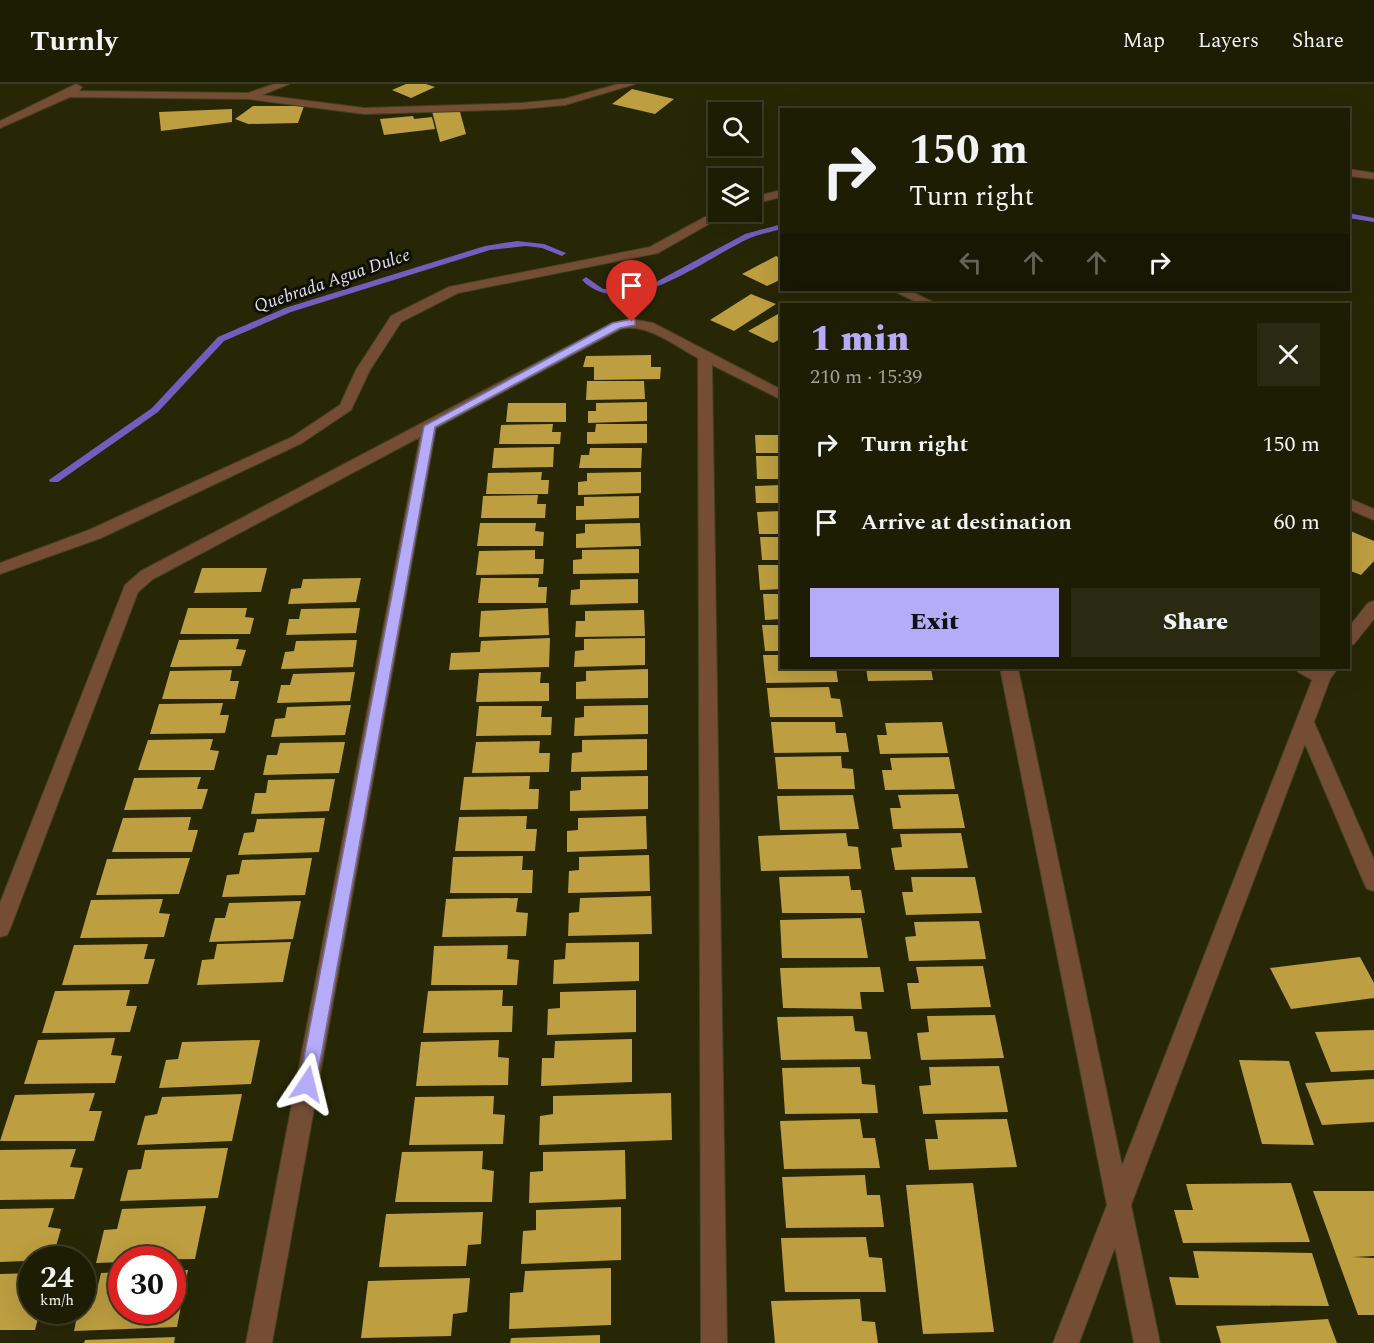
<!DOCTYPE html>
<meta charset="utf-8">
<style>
:root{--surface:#1d1d04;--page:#2a2a13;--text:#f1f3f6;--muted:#a0a29a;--line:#3b3b26;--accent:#b6abf8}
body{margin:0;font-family:Spectral,serif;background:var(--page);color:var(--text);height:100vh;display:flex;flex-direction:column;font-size:22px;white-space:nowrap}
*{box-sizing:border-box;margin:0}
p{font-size:20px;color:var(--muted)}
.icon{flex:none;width:33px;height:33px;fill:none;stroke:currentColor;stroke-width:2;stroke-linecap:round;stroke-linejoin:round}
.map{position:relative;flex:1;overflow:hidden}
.side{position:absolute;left:780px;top:219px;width:570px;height:366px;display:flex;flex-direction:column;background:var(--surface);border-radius:0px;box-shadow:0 6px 24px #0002,0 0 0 2px var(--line)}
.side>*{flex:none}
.guide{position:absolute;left:780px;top:24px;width:570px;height:183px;border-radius:0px;box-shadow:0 6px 24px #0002,0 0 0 2px var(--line);background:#1d1d04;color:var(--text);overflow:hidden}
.tools{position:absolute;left:708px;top:18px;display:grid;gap:12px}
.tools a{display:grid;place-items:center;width:54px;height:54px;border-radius:0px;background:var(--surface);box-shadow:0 6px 24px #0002,0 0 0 2px var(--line);font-size:30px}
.speed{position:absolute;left:18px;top:1162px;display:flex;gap:12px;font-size:30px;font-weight:700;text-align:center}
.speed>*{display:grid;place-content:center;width:78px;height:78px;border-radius:50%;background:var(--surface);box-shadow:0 6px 24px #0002,0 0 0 2px var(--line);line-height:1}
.speed small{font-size:15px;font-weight:400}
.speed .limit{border:9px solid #d22;background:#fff;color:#111}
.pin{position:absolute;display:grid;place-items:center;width:51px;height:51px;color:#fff;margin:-62px -26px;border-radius:50% 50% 50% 0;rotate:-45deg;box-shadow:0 0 6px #0007}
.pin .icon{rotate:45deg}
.me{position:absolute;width:66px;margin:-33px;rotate:10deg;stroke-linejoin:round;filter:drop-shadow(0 0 4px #0008)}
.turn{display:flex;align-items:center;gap:21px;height:126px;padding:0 30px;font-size:27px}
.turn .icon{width:78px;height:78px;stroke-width:2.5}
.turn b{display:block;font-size:42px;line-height:51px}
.lanes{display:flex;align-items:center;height:57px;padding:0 30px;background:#0003;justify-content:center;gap:30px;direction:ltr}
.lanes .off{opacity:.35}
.round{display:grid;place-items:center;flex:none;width:63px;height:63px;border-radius:0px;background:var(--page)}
.head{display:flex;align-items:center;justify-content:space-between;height:102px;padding:0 30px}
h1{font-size:36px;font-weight:800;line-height:45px;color:var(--accent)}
.action{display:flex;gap:12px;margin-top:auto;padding:12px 30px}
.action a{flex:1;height:69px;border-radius:0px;background:var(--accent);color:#111;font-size:24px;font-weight:800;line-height:69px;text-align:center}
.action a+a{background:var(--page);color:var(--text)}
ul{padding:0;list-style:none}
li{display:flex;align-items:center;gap:18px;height:78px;padding:0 30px}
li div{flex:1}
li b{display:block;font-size:22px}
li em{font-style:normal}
header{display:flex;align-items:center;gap:36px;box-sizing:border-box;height:84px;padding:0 30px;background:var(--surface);border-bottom:2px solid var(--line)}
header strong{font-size:28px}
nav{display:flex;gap:33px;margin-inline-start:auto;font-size:21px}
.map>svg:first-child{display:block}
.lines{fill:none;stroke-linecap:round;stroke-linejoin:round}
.stream{fill:#735ebf;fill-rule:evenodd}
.building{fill:#bd9e40}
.minor-casing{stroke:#424221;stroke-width:2}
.minor{fill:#754d35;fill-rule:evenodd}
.route{fill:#b6abf8;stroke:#766fa1;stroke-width:1.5}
.labels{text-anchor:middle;stroke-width:6;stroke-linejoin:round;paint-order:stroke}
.far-water-label{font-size:18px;font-style:italic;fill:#e1dff9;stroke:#101000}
</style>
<header>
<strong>Turnly</strong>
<nav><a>Map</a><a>Layers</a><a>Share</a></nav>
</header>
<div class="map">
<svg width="1374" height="1259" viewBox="0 0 1374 1259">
<rect width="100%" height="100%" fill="#272706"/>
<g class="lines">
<path class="stream" d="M1348,129L1374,134V138L1348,134Z
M782,140V145C771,148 760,150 750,154C707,173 625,240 582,196L586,193L603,205H622L656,198L745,150Z
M517,157L544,160L566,169L562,172L542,164L526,162L490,166L291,228L224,257L158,328L58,398H50L49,396L152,324L218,253L285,224L485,162Z"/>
</g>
<path class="building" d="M406,0H426L435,3L411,14L392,6Z
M632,5L674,15L655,30L612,20Z
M253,22H304L298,39L248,40L235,35Z
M459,24L466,50L440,58L432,27Z
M232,25V38L161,47L159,28Z
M413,32L414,35L432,33L435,45L384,51L380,35Z
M776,172L782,175V195L767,202L742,190Z
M751,210L776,220L734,247L710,236Z
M778,230L782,232V254L773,259L748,247Z
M651,271V283H661L660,295L594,296V283H583L586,272Z
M587,297H644L645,315L586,316Z
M647,318V337L588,339V327H596V319Z
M508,319H566V338H506Z
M553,340L552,348H561L560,360H499L501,341Z
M596,340H647V359L587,360V348H595Z
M755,351H782V369H756Z
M554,363L553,383L492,384L494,364Z
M590,364H642L641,384H579L581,371H589Z
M756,372H782V395H757Z
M542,388L541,396H549L548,410H486L488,389Z
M641,388V409L578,411V398L587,397V389Z
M782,401V419H756L755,402Z
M538,411L537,420H546L545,434H481L483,412Z
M639,412V434L576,436V422H584V413Z
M782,427V450H759L757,428Z
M480,439H536L535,447L544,448L543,462H477Z
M640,439L641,462L576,464V450L585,449V440Z
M1348,446L1374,457V477L1361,491L1348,486Z
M760,453H782V476H762Z
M639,465V489L573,490V476L582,475V466Z
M535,466V475H544L543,490L476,491L479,467Z
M758,481H782V505L760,506Z
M202,484H267L261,508L194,509Z
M361,494L356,518L288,520L291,505L301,504L303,495Z
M481,494H539L538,503H547L546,519H478Z
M638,495V519L570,521L571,506L580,505V496Z
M763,510H782V535L765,536Z
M188,524H247L245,533L254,534L250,550H180Z
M360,524L356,549L286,551L289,535H299L301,525Z
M548,524L549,551L479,553L481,527Z
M644,526L645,552L575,553L576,537H585V527Z
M762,541H782V567H765Z
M550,554L549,583L449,586L451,569L480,568L481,557Z
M645,554V581L574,583L575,567L584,566V555Z
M239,555L236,565L246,566L241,582L170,583L179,556Z
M357,556L353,583L281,585L285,568L294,567L296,557Z
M763,571H782V584H836L838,598L766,599Z
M866,584H931L933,596L868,597Z
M648,585V614L576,615V598L586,597V587Z
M232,586L230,597H239L235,615H162L170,587Z
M355,588L350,617L277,619L281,601H290L293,590Z
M541,588L540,599H549V617L476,618L479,589Z
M829,603L831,614L840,615L843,633H770L767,604Z
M223,619L220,631H229L225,649L150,650L159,620Z
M351,621L345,651L271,653L275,635L285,634L287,623Z
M648,621V650L574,652L575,634L584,633V622Z
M479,622H542L541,633H552L551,651L476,652Z
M771,638H835L836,649H846L849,668L774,669Z
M942,638L948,669L880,670L877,651H887L885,639Z
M213,655L210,666L219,667L214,686H138L148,656Z
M647,655V686L571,688L572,669L582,668V656Z
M540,657L539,669H550L549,688L472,689L476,658Z
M345,658L339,689L263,691L267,671H277L280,659Z
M841,672L842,684L853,685L855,705H778L775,673Z
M949,673L955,705L885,706L882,686H892L890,674Z
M530,692L529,705H539L538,725L460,726L464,693Z
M648,692V725L570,727V707L581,706V693Z
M201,693L197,705H208L202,725L124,726L134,694Z
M335,695L329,727L251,730L255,709H266L268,696Z
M958,710L965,744L893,745L890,724H901L898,711Z
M853,711L859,745L780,746L777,712Z
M527,732L526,745H537L535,767H455L459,733Z
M646,732L647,765L567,768V747L578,746V734Z
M191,733L188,746H198L192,768H112L123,734Z
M325,734L319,768L238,771L244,749L254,748L257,735Z
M846,749L848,762L858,763L861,785L761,787L758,752Z
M961,749L968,784L895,786L891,764L902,763L900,750Z
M649,771L650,807L568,809L569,787L579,786V773Z
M523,772L522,786H533L532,809H450L453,773Z
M190,774L179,810L96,811L107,775Z
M312,774L305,811L222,813L227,791L239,790L242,776Z
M849,792L851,806H861L865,829H782L779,793Z
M911,793H975L982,829L906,831L902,808H913Z
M651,812L652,850L568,852L569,829L579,828L580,814Z
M518,814L516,828L528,829L526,852L442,853L446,815Z
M163,815L159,829L170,830L164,853L80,854L91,816Z
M301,817L293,855L209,858L215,834H225L229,819Z
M861,834L868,874H782L780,836Z
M979,837L986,875L909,877L905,853L916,852L914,838Z
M291,858L283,898L197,901L202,876L214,875L217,860Z
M639,858V897L553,900L554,876L565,875L566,859Z
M148,860L144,875H155L148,900L62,901L74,861Z
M508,861L507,875L519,876L517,901H431L434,862Z
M1360,873L1374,899V914L1291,925L1270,884Z
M983,882L991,923L911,925L907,899H919L916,883Z
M880,883L884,908H860L862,925L783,924L780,884Z
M130,906L126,922H137L130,948L42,949L55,907Z
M503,906L502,922H513L512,948L423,949L428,907Z
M636,906V948L547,951L548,925L560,924V908Z
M995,931L1004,974L921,976L917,949L929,948L927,932Z
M853,932L855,947L867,948L871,975L781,976L777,933Z
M1374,946V986L1331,988L1315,948Z
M115,954L111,971L122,972L115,999L24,1000L38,956Z
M632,955V998L541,1002L542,974H554L555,957Z
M260,956L251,1000L159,1004L166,976L178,975L182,958Z
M499,956L498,973L509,974L508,1001L416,1002L421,958Z
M1239,976L1289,977L1314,1061L1262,1060Z
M999,982L1008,1028L923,1030L919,1002L931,1001L929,983Z
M860,983L862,1000L875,1001L878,1029L785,1030L782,984Z
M1374,995V1038L1322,1041L1305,999Z
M95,1009L89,1027H102L94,1057H0L15,1011Z
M671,1009L672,1056L539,1061L540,1032L553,1030V1012Z
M242,1010L232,1057L137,1061L145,1032L157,1030L162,1013Z
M494,1012L493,1030L505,1031L503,1060L409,1061L415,1013Z
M860,1035L863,1054H875L880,1084L784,1085L780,1037Z
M1007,1035L1017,1083L929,1086L925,1055H938L935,1036Z
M228,1064L218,1114L120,1117L128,1086L141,1085L145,1066Z
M76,1065L70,1083L83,1084L74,1115L0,1116V1066Z
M625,1066L626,1115L529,1119L530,1088L543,1087V1068Z
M483,1067L482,1085L494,1087L492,1118H395L402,1068Z
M865,1091L867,1111H880L884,1143L786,1144L782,1093Z
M973,1099L994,1248L923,1250L906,1101Z
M1291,1099L1310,1158L1183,1159L1174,1126H1193L1186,1100Z
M1313,1107H1374V1172L1353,1173L1374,1174V1231H1358Z
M206,1122L195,1175L122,1176V1178L96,1179L104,1146L117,1145L122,1125Z
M621,1123V1176L521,1180L523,1147L536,1146V1126Z
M54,1124L48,1143L61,1145L52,1176L0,1178V1125Z
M483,1128L481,1160L468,1161L466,1182L379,1183L386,1130Z
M866,1153L869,1173L882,1174L886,1208H785L781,1154Z
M1193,1167L1312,1169L1329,1222L1176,1221L1169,1193L1199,1194Z
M611,1184V1241L509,1245L510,1209L523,1208L525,1187Z
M188,1186L177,1243L74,1247L78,1227H82V1212L96,1210L101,1189L122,1188V1227H172V1187Z
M32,1189V1227H40L35,1246H0V1190Z
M470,1194L467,1228L453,1230L451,1252L361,1254L368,1197Z
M860,1215L862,1237L875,1238L878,1259H775L771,1217Z
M1328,1235L1337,1259H1221L1216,1242Z
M600,1251V1259H510L511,1254Z
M175,1253L174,1259H84L85,1256Z"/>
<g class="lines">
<g class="minor-casing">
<path id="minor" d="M274,0H289L262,11L364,24L522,19L564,15L618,0H635L565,21L522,25L364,30L249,15L70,13L0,44V37L76,0L82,3L79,7L248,9Z
M1348,85L1374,89V95L1348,92Z
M782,106V113L752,120V113Z
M718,126L730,128L658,169L458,209L401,238L370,286L351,326L302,359L101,454L0,490V479L89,446L292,353L340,321L356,286L391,232L449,203L650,163Z
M892,206H908L937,220H920Z
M631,235L653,239L782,306V316L712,281L727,1259H701L698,274C675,262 648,239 621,245L436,344L272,1259H246L420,353L153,495L138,508L10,845L7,851L0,853V819L125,501L141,487L612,239Z
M1348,414L1374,425V436L1348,425Z
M1374,517V535L1354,560L1348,562V544L1368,519Z
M1000,584H1018L1122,1082L1312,596L1298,588L1295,584H1338L1330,595L1314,638L1374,776V807L1367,805L1364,799L1305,660L1131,1121L1160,1259H1134L1115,1163L1079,1259H1053L1107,1121Z"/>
</g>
<use href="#minor" class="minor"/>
</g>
<path class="route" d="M632,235L635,236V241L620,244L435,343L316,1000L313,1006L307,1008L301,1006L299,1000L424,342L613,239Z"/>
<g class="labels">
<g class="far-water-label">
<text transform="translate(332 196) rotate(-19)" y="6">Quebrada Agua Dulce</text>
</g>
</g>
</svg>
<div class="tools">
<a><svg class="icon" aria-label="search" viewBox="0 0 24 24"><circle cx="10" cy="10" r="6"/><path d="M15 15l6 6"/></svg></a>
<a><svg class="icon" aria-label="layers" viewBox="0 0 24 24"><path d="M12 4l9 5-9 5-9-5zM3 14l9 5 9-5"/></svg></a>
</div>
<div class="speed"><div>24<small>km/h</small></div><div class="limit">30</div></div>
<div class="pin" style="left:632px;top:238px;background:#d93025"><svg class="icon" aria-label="arrive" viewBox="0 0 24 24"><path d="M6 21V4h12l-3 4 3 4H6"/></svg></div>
<svg class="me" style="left:307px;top:1000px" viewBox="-20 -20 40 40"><path d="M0-17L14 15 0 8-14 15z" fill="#b6abf8" stroke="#fff" stroke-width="4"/></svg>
<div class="guide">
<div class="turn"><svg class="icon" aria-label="right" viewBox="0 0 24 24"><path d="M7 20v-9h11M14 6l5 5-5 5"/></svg><div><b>150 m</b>Turn right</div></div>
<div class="lanes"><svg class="icon off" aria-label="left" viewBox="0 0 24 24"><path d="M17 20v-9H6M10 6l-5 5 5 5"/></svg><svg class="icon off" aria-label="ahead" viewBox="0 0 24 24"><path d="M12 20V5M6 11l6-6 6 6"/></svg><svg class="icon off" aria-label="ahead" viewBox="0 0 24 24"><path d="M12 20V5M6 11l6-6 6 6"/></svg><svg class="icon" aria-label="right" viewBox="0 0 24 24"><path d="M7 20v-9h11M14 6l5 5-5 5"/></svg></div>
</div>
<section class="side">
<div class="head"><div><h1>1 min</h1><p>210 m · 15:39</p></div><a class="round"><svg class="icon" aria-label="close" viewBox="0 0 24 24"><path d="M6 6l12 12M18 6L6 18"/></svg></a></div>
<ul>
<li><svg class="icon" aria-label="right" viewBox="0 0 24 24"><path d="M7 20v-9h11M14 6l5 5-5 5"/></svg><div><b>Turn right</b></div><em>150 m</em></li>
<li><svg class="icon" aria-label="arrive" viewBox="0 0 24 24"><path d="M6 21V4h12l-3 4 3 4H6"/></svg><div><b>Arrive at destination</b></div><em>60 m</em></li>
</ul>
<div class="action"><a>Exit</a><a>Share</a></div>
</section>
</div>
